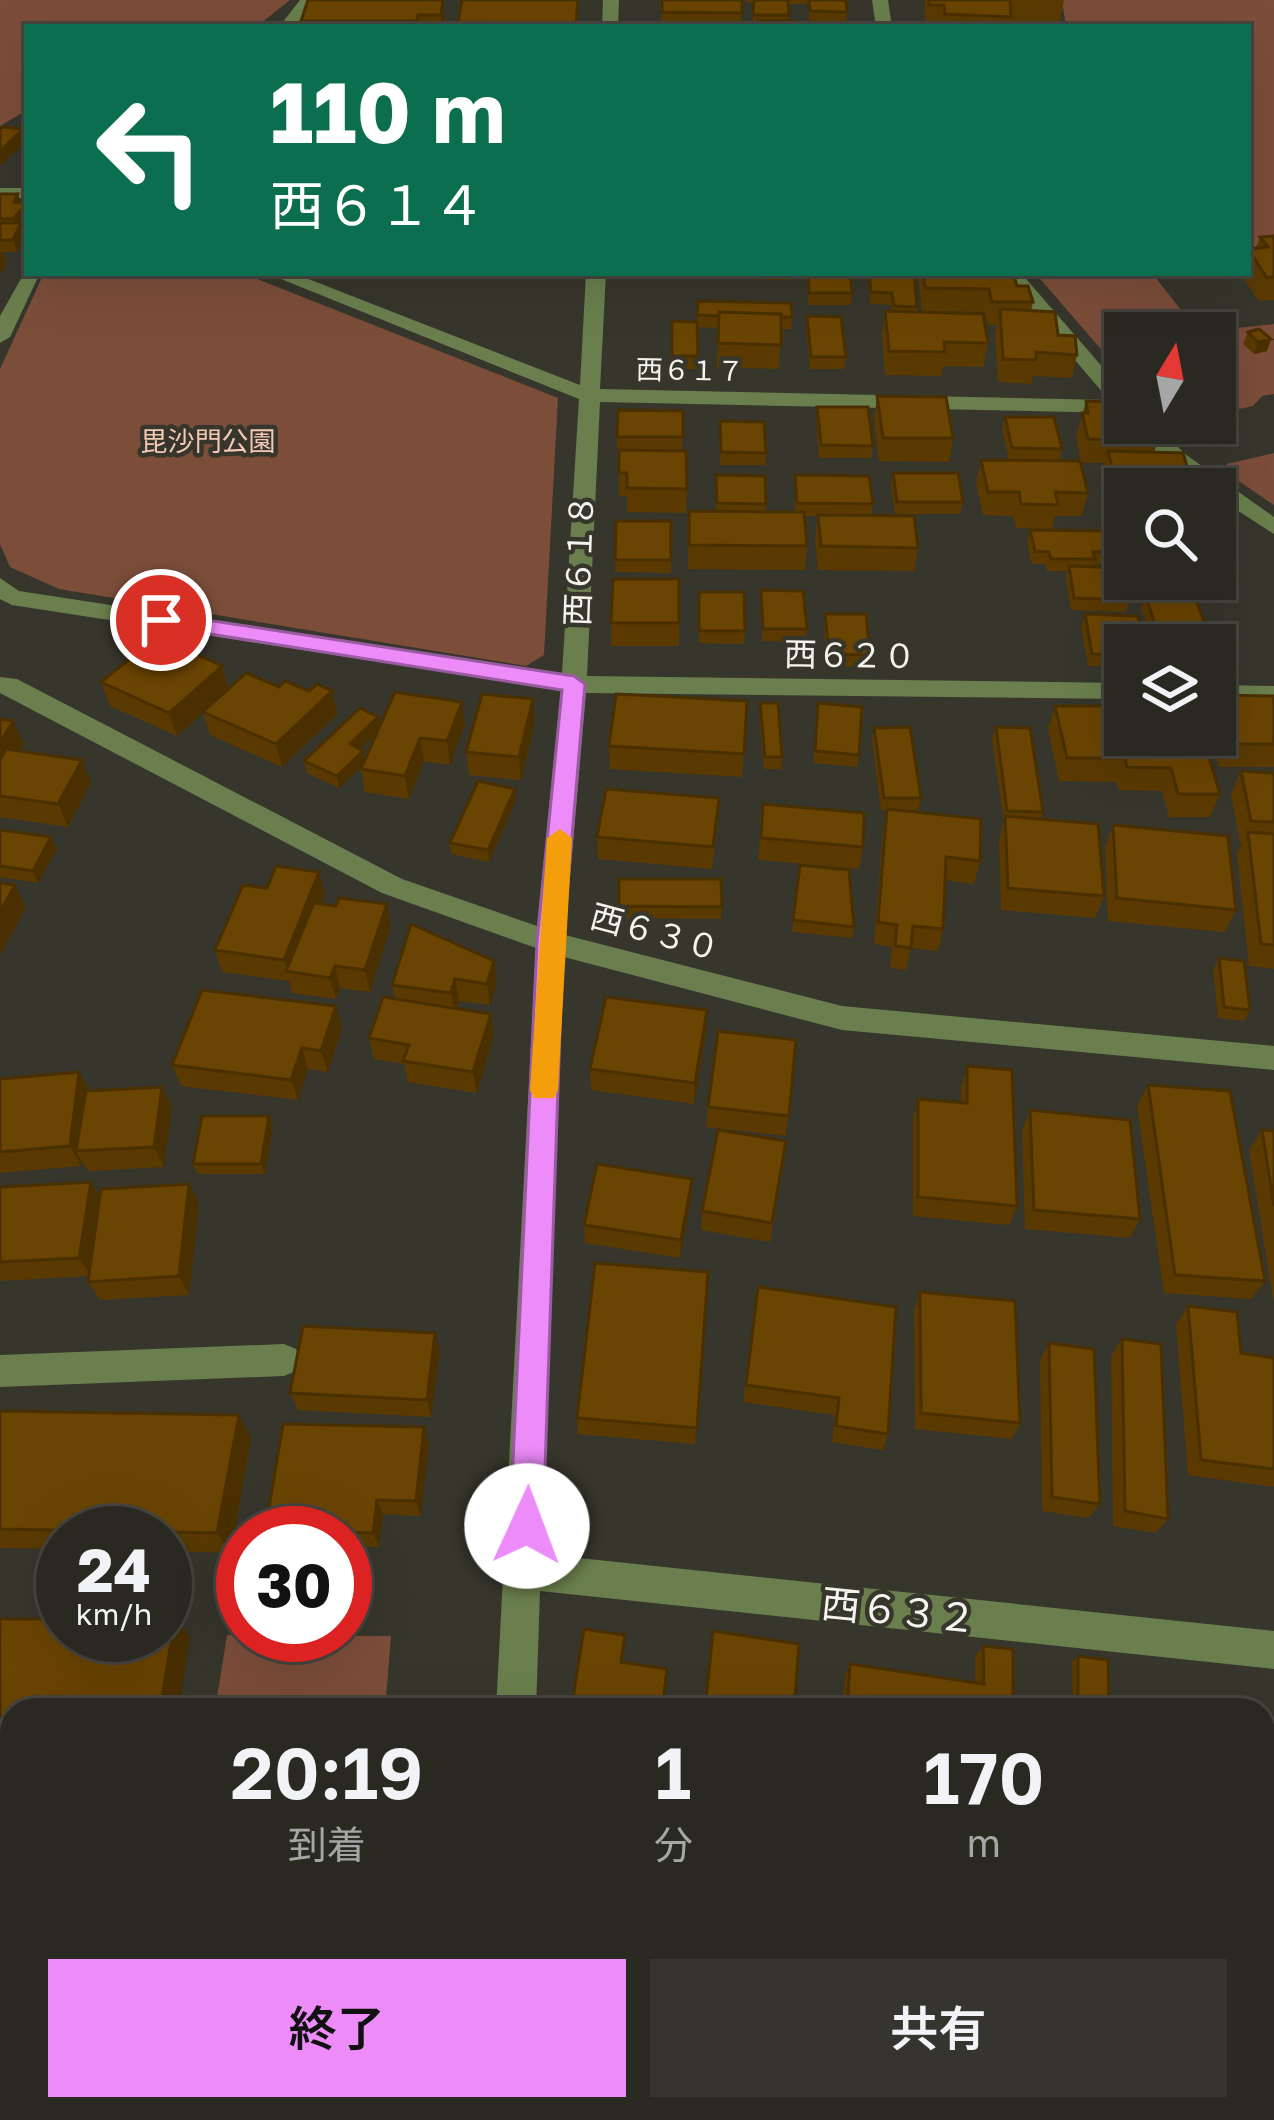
<!DOCTYPE html>
<html lang="ja">
<meta charset="utf-8">
<style>
:root{--surface:#292821;--page:#35342e;--text:#f1f3f6;--muted:#a5a6a5;--line:#45443f;--accent:#ed8cf9}
body{margin:0;font-family:"Golos Text","Noto Sans JP",sans-serif;background:var(--page);color:var(--text);height:100vh;display:flex;flex-direction:column;font-size:45px;white-space:nowrap}
*{box-sizing:border-box;margin:0}
p{font-size:39px;color:var(--muted)}
.icon{flex:none;width:66px;height:66px;fill:none;stroke:currentColor;stroke-width:2;stroke-linecap:round;stroke-linejoin:round}
.map{position:relative;flex:1;overflow:hidden}
.drawer{position:absolute;left:0px;top:1698px;width:1275px;height:423px;display:flex;flex-direction:column;background:var(--surface);border-radius:36px 36px 0 0;box-shadow:0 12px 48px #0002,0 0 0 3px var(--line)}
.drawer>*{flex:none}
.guide{position:absolute;left:24px;top:24px;width:1227px;height:252px;border-radius:0px;box-shadow:0 12px 48px #0002,0 0 0 3px var(--line);background:#0b6e4f;color:#fff;overflow:hidden}
.needle{width:78px;rotate:10deg}
.fabs{position:absolute;left:1104px;top:312px;display:grid;gap:24px}
.fabs a{display:grid;place-items:center;width:132px;height:132px;border-radius:0px;background:var(--surface);box-shadow:0 12px 48px #0002,0 0 0 3px var(--line);font-size:60px}
.speed{position:absolute;left:36px;top:1506px;display:flex;gap:24px;font-size:60px;font-weight:700;text-align:center}
.speed>*{display:grid;place-content:center;width:156px;height:156px;border-radius:50%;background:var(--surface);box-shadow:0 12px 48px #0002,0 0 0 3px var(--line);line-height:1}
.speed small{font-size:30px;font-weight:400}
.speed .limit{border:18px solid #d22;background:#fff;color:#111}
.pin{position:absolute;display:grid;place-items:center;width:102px;height:102px;color:#fff;margin:-51px;border:6px solid #fff;border-radius:50%;box-shadow:0 3px 12px #0007}
.me{position:absolute;width:132px;margin:-66px;rotate:2deg;stroke-linejoin:round;filter:drop-shadow(0 0 9px #0008)}
.turn{display:flex;align-items:center;gap:42px;height:252px;padding:0 48px;font-size:54px}
.turn .icon{width:156px;height:156px;stroke-width:2.5}
.turn b{display:block;font-size:84px;line-height:102px}
.eta{display:flex;justify-content:space-evenly;align-items:center;height:204px;text-align:center}
.eta b{font-size:72px;font-weight:600;line-height:84px}
.action{display:flex;gap:24px;margin-top:auto;padding:24px 48px}
.action a{flex:1;height:138px;border-radius:0px;background:var(--accent);color:#111;font-size:48px;font-weight:600;line-height:138px;text-align:center}
.action a+a{background:var(--page);color:var(--text)}
.map>svg:first-child{display:block}
.green{fill:#7c4e3a}
.lines{fill:none;stroke-linecap:round;stroke-linejoin:round}
.minor{fill:#6a7f4d;fill-rule:evenodd}
.wall{fill:#5b3a02;fill-rule:evenodd}
.shaded-wall{fill:#4a3001}
.building{fill:#6a4402;stroke:#4a3001;stroke-width:3}
.route{fill:#ed8cf9;stroke:#9a5ba2;stroke-width:3}
.slow{fill:#f59e0b}
.labels{text-anchor:middle;stroke-width:9;stroke-linejoin:round;paint-order:stroke}
.far-street-label{font-size:27px;fill:#f4f3ed;stroke:#37362c}
.far-park-label{font-size:27px;fill:#f3c8b4;stroke:#37362c}
.street-label{font-size:33px;fill:#f4f3ed;stroke:#37362c}
.near-street-label{font-size:39px;fill:#f4f3ed;stroke:#37362c}
</style>
<div class="map">
<svg width="1274" height="2120" viewBox="0 0 1274 2120">
<rect width="100%" height="100%" fill="#37362c"/>
<path class="green" d="M0,0H290L256,27H27V110L0,126Z
M1062,0H1274V253L1248,255V27H1066Z
M44,273H242L558,398L544,655L526,666L59,589L10,567L0,544V369Z
M1035,273H1152L1195,328L1210,331L1274,324V394L1262,396L1253,406L1215,414V333H1125V377Z
M1274,453V505L1227,473V464Z
M227,1635L391,1636L385,1710H215Z"/>
<g class="lines">
<path class="minor" d="M300,0H316L295,27H279Z
M603,0H619L618,27H602Z
M872,0H888L892,27H876Z
M0,188H27V198H0Z
M27,268V273H40L10,337L0,343V316Z
M266,273H293L580,385L586,273H606L600,389L1109,400L1001,273H1021L1125,393V413L600,402L587,676L1125,683V699L586,693L565,935L842,1006L1274,1046V1070L842,1030L564,957L541,1554L1274,1631V1669L540,1591L536,1710H496L536,948L382,893L0,693V677L17,679L402,879L537,926L561,690L12,605L0,599V578L19,591L562,674L579,399Z
M1131,423H1154L1185,454L1274,517V534L1215,496V489C1184,489 1149,445 1131,423Z
M1215,685L1274,686V702L1215,701Z
M284,1344L296,1349L301,1360L296,1371L284,1376L0,1387V1355Z
M469,2109H513L512,2120H468Z"/>
</g>
<path class="wall" d="M443,0L444,27H302L301,21Z
M578,0V27H458V22Z
M662,0H742L741,27H661Z
M747,0H808L807,4H788V21L757,26H753V3H747Z
M809,0L847,12L846,23H809Z
M925,0H1064L1059,27L1010,24L1009,27H925Z
M0,194L22,225L25,235L17,252H3L7,262L0,275Z
M1274,236V300L1259,301L1240,273H1248V249L1256,248L1260,237Z
M656,273H789L788,280L656,277Z
M806,273H850L852,293L851,305H808Z
M869,273L917,307V312L988,343L983,367L943,366L941,376L885,375L882,335L885,311L892,312L891,305L870,304Z
M918,273H1013L1017,286L1033,302L1031,311L1077,355L1072,378L1033,376L1031,384L998,382L995,333L997,325H988L985,312L922,311Z
M1175,273H1220L1179,278Z
M698,301L792,317L791,329H781L779,369L717,367L718,328L697,327L698,369H672V321L697,322Z
M807,316L846,357L844,369H810L806,329Z
M1248,332L1267,351L1254,354L1243,344Z
M877,396L953,438L949,462L879,461L874,419Z
M1086,401L1158,441L1154,452L1125,489V515H1111L1101,475L1105,463H1081L1076,437Z
M817,407L873,446L871,458H819L816,419Z
M683,411L682,450L617,449V437Z
M1005,417L1062,449L1059,461L1088,493L1082,516H1055L1052,529L1016,528L1013,516L983,515L976,483L981,460H1009L1002,429Z
M720,421L766,453L765,465H720Z
M619,450L687,489L686,513L627,512V496H619Z
M893,473L963,502L960,514H895L891,485Z
M716,475L766,504V512H795V475L873,504L871,516L918,548L914,571L818,570L815,539L818,516H805L807,546L805,570L688,569L689,511H716Z
M616,521H671V573L615,572Z
M1030,530L1121,552L1117,565L1094,564L1093,567L1130,600L1126,612L1071,610L1066,578L1068,571H1047L1046,564H1032L1027,542Z
M761,590L807,629L806,642L762,641Z
M699,592L745,631L744,644L699,643Z
M1145,596L1212,642L1211,645H1154L1141,608Z
M825,614L870,655L868,667L827,666L824,626Z
M1085,614L1125,645V667L1088,666L1081,627Z
M611,623H679V646H611Z
M186,663L222,666L229,689L279,687L309,691H332L337,714L282,767L210,735L203,712L177,736L110,706L101,682L150,667Z
M1215,695L1274,696V767H1219L1210,735H1215Z
M1117,698L1220,794L1210,817H1169L1162,791L1119,790L1116,782L1059,781L1048,729L1055,706H1114Z
M747,701L742,777L610,769L609,746Z
M760,703L782,757L781,769H764L759,715Z
M818,703L859,755L857,767L813,763Z
M378,717L380,726L465,725L450,765L424,761L409,799L365,792L361,769L362,766L339,788L307,773L304,761ZM377,733L365,760L360,749Z
M0,719L24,744L20,751L91,783L68,827L0,817Z
M535,722L521,780L469,775L466,752Z
M996,727L1043,812L1041,819L1104,896L1095,918L1001,910L999,839L1004,821L992,739Z
M874,728L921,798L918,810H893L980,861L974,884L945,880L943,929L938,951L911,948L906,970L890,968L892,947L874,944L883,832L887,810H881L872,740Z
M1241,771L1274,773V969L1249,966L1237,854L1242,844L1240,843L1231,794Z
M516,800L489,862L451,854L450,843Z
M763,804L863,847L859,869L758,860Z
M718,821L712,869L598,859L597,837Z
M1113,825L1236,910L1225,932L1108,921L1105,847Z
M0,830L51,837L57,849L38,883L0,877Z
M800,865L854,927L852,938L792,932Z
M619,879L722,907L721,919L619,918Z
M325,894L321,904L336,906L387,904L391,926L370,992L340,988L336,999L292,993L289,981L222,972L215,950Z
M411,924L497,983L490,1005L459,1001L457,1008L491,1014L494,1035L477,1093L408,1082L404,1064L374,1059L369,1038L395,999L392,985Z
M1219,958L1250,1010L1244,1021L1218,1018L1213,970Z
M336,1006L342,1028L328,1072L308,1069L298,1100L181,1086L172,1065Z
M707,1010L706,1031L694,1104L591,1090L590,1069Z
M967,1066L1017,1206L1009,1225L913,1216V1119L918,1099L961,1103V1087Z
M79,1072L89,1090L162,1087L172,1107L164,1167L88,1171L82,1161L81,1166L0,1173V1079Z
M1148,1085L1265,1281L1251,1299L1164,1293L1137,1106Z
M708,1107L789,1116L785,1136L706,1127Z
M1030,1110L1140,1219L1130,1238L1025,1229L1022,1131Z
M269,1116L273,1126L265,1174H198L193,1164Z
M1262,1130L1274,1131V1304L1249,1150Z
M786,1141L770,1242L701,1230L702,1211Z
M692,1179L691,1198L680,1258L585,1243L584,1225Z
M189,1184L199,1203L189,1295L100,1300L88,1282L89,1276L0,1281V1262L100,1197Z
M708,1272L695,1444L578,1434L577,1418Z
M758,1287L888,1434L883,1450L832,1442L835,1415L743,1402Z
M920,1292L1020,1423L1012,1439L915,1429L914,1310Z
M1188,1306L1241,1353L1274,1358V1487L1188,1475L1176,1324Z
M1122,1339L1168,1519L1155,1533L1113,1526L1111,1356Z
M1049,1343L1100,1504L1089,1518L1042,1511L1040,1360Z
M440,1350L431,1417L298,1410L290,1393Z
M0,1411L251,1438L231,1553L165,1551V1533H63V1549L0,1548Z
M424,1427L429,1443L421,1516L383,1514L379,1547H345V1533H266L265,1531Z
M0,1619L190,1636L12,1710V1926H0Z
M983,1646L1013,1710H843L845,1675L850,1664L975,1683V1657Z
M1078,1656L1109,1710H1073L1072,1662Z
M1263,1718L1274,1760V1861L1264,1865Z
M844,2109H1085L1086,2120H843Z
M1124,2109H1263L1274,2120H1125Z"/>
<path class="shaded-wall" d="M443,0L445,21L444,27H442L441,15Z
M23,129L27,141L0,166V151Z
M18,194L22,206L27,203V219L22,225L25,235L17,252L13,240L17,231L13,219L14,202Z
M2,250L7,262L0,275V254Z
M1271,339L1267,351L1254,354L1258,342Z
M222,666L229,690L177,736L169,713Z
M332,691L337,714L282,767L276,744Z
M533,699L535,722L521,780L519,757Z
M462,702L465,725L450,765L447,741Z
M378,717L381,729L353,756L350,744Z
M13,721L24,744L0,784V743Z
M420,738L424,761L409,799L405,776Z
M363,751L365,763L339,788L337,776Z
M82,760L91,783L68,827L58,804Z
M515,789L516,800L489,862L488,850Z
M51,837L57,849L38,883L33,871Z
M319,872L325,894L295,973L288,972L284,960Z
M15,885L26,907L0,956V912Z
M387,904L391,926L370,992L365,970Z
M494,961L497,983L490,1005L487,984Z
M335,966L340,988L336,999L330,978Z
M455,979L459,1001L455,1015L451,993Z
M336,1006L342,1028L328,1072L321,1051Z
M707,1010L706,1031L694,1104L695,1083Z
M491,1014L494,1035L477,1093L473,1072Z
M302,1048L308,1069L298,1100L291,1080Z
M79,1072L90,1093L76,1151L82,1161L81,1166L70,1146Z
M162,1087L172,1107L164,1167L154,1147Z
M269,1116L273,1126L265,1174L261,1164Z
M692,1179L691,1198L680,1258L681,1240Z
M91,1182L103,1201L91,1276L79,1258Z
M189,1184L199,1203L189,1295L179,1276Z
M435,1333L440,1350L431,1417L427,1400Z
M239,1415L251,1438L231,1553L217,1533Z
M424,1427L429,1443L421,1516L416,1501Z
M377,1500L383,1514L379,1547L373,1533Z
M175,1618L190,1636L179,1710H160Z
M12,1848V1923L0,1919V1908Z"/>
<path class="building" d="M308,0H443L441,15H418L417,21H301Z
M462,0H578L576,23L458,22Z
M662,0H742V13L662,12Z
M754,0H788L789,15H753Z
M809,0H846L847,12L810,11Z
M929,0H1010L1011,17L945,14L944,5H929Z
M758,21H795V27H758Z
M3,127L23,129L0,151V129Z
M0,194H18L14,202L27,203L13,219H0Z
M0,223H21L13,240H0Z
M1274,236V277L1267,278L1248,249L1268,247L1260,237Z
M808,273H850L852,293H809Z
M869,273H914L917,307L894,306L892,293L871,292Z
M923,273H1013L1017,286H1028L1033,302H992L989,289L925,288Z
M698,301L791,303L792,317H781V314L719,312V316L697,315Z
M1000,309L1055,312L1058,335L1075,336L1077,355L1036,352V360L1003,359Z
M885,311L983,314L988,343L944,342L945,352L889,351Z
M719,312L781,314V345L718,343Z
M807,316L841,317L846,357H811Z
M672,321L697,322L698,356H672Z
M1259,329L1271,339L1258,342L1248,332Z
M877,396L946,397L953,438H883Z
M1086,401L1125,403V423H1151L1158,441L1088,439L1082,413H1088Z
M817,407H868L873,446L821,445Z
M618,410L683,411V437H617Z
M1005,417H1054L1062,449L1012,448Z
M720,421L764,422L766,453L721,452Z
M619,450L686,451L687,489L627,488V473H619Z
M1108,451L1183,453L1194,489H1125V491H1118Z
M981,460L1080,461L1088,493L1055,492L1058,505L1021,504L1019,492H988Z
M893,473H958L963,502H897Z
M716,475L765,476L766,504L717,503Z
M795,475L869,476L873,504L797,503Z
M689,511L804,512L807,546L689,545Z
M818,515L914,516L918,548L821,546Z
M616,521H671V560H615Z
M1030,530L1114,531L1121,552H1093L1095,559H1051L1049,552L1035,551Z
M1069,566L1124,568L1130,600L1074,598Z
M613,579H679V623H611Z
M761,590L803,591L807,629H763Z
M699,592H744L745,631H699Z
M1194,595L1212,642L1162,643L1145,596Z
M825,614H866L870,655L829,654Z
M1085,614L1138,616L1144,645H1125V655L1092,654Z
M166,654L186,663L196,654L222,666L169,713L101,682L131,658L150,667Z
M246,673L279,687L285,681L309,691L317,684L332,691L276,744L203,712Z
M395,692L462,702L447,741L420,738L405,776L361,769Z
M482,694L533,699L519,757L466,752Z
M616,694L747,701L744,754L609,746Z
M1215,695L1274,696V744H1229Z
M1117,698H1125V735H1202L1220,794H1178L1171,768L1127,767L1125,758H1067L1055,706H1118Z
M760,703H778L782,757H765Z
M818,703L862,707L859,755L815,751Z
M360,708L378,717L350,744L363,751L337,776L304,761Z
M0,719L13,721L0,743Z
M910,727L921,798H884L874,728Z
M996,727L1030,728L1043,812L1007,811Z
M6,749L82,760L58,804L0,796V760Z
M1241,771L1274,773V822L1251,821Z
M478,781L515,789L488,850L450,843Z
M606,789L719,798L713,847L597,837Z
M763,804L864,813L863,847L761,838Z
M887,809L981,819L980,861L946,857L943,929L913,926L911,948L895,946L897,925L878,922Z
M1005,816L1098,824L1104,896L1008,888Z
M1113,825L1228,836L1236,910L1117,898Z
M0,830L51,837L33,871L0,866Z
M1248,832L1274,834V945L1261,944Z
M800,865L849,870L854,927L793,920Z
M276,866L319,872L284,960L215,950L243,885L267,888Z
M619,879H721L722,907L619,906Z
M0,883L15,885L0,912Z
M339,898L387,904L365,970L335,966L330,978L286,971L314,903L336,906Z
M411,924L494,961L487,984L455,979L451,993L392,985Z
M1219,958L1244,961L1250,1010L1224,1007Z
M202,990L336,1006L321,1051L302,1048L291,1080L172,1065Z
M383,997L491,1014L473,1072L403,1061L409,1045L369,1038Z
M606,997L707,1010L695,1083L590,1069Z
M718,1031L796,1040L789,1116L708,1107Z
M967,1066L1012,1070L1017,1206L918,1197V1099L967,1103Z
M79,1072L70,1146L0,1152V1079Z
M1148,1085L1230,1091L1265,1281L1175,1275Z
M162,1087L154,1147L76,1151L86,1091Z
M1030,1110L1130,1120L1140,1219L1034,1210Z
M202,1116H269L261,1164H193Z
M718,1130L786,1141L772,1223L702,1211Z
M1262,1130L1274,1131V1206Z
M597,1164L692,1179L681,1240L584,1225Z
M91,1182L79,1258L0,1262V1187Z
M189,1184L179,1276L88,1282L101,1189Z
M595,1263L708,1272L697,1428L577,1418Z
M758,1287L896,1307L888,1434L836,1426L839,1398L746,1385Z
M920,1292L1015,1301L1020,1423L921,1413Z
M1188,1306L1237,1312L1241,1353L1274,1358V1469L1201,1460Z
M303,1326L435,1333L427,1400L290,1393Z
M1122,1339L1161,1344L1168,1519L1125,1511Z
M1049,1343L1094,1349L1100,1504L1052,1497Z
M0,1411L239,1415L217,1533L0,1529Z
M283,1424L424,1427L416,1501L377,1500L373,1533L265,1531Z
M165,1618H175L160,1710H12V1848L0,1908V1619H63V1635H165Z
M584,1629L625,1635L621,1662L667,1669L662,1710H571Z
M713,1631L799,1644L794,1710H705Z
M983,1646L1013,1649V1710H847L850,1664L984,1684Z
M1078,1656L1108,1660L1109,1710H1078Z
M1183,1705L1215,1710H1183Z
M1263,1718L1271,1719L1274,1760V1856L1263,1855Z
M0,2001L12,2002V2065L0,2063Z
M1263,2062L1274,2063V2120H1139V2109H1263Z
M563,2109H666L664,2120H562Z
M694,2109H802L800,2120H733Z
M850,2109H1085L1086,2120H849Z"/>
<path class="route" d="M161,613L574,676L585,684L563,942L543,1526L539,1538L527,1543L515,1538L510,1526L537,942L562,690L153,625V615Z"/>
<path class="slow" d="M560,829L572,838L558,1090L554,1098H534L530,1090L547,838Z"/>
<g class="labels">
<g class="far-street-label">
<text transform="translate(690 371) rotate(1)" y="9">西６１７</text>
</g>
<g class="far-park-label">
<text x="208" y="451">毘沙門公園</text>
</g>
<g class="street-label">
<text transform="translate(579 560) rotate(-88)" y="12">西６１８</text>
<text transform="translate(850 655) rotate(1)" y="12">西６２０</text>
<text transform="translate(655 932) rotate(15)" y="12">西６３０</text>
</g>
<g class="near-street-label">
<text transform="translate(899 1611) rotate(6)" y="14">西６３２</text>
</g>
</g>
</svg>
<div class="fabs">
<a><svg class="needle" viewBox="-14 -14 28 28"><path d="M0-13l5 13h-10z" fill="#e53935"/><path d="M0 13l5-13h-10z" fill="#a5a6a5"/></svg></a>
<a><svg class="icon" aria-label="search" viewBox="0 0 24 24"><circle cx="10" cy="10" r="6"/><path d="M15 15l6 6"/></svg></a>
<a><svg class="icon" aria-label="layers" viewBox="0 0 24 24"><path d="M12 4l9 5-9 5-9-5zM3 14l9 5 9-5"/></svg></a>
</div>
<div class="speed"><div>24<small>km/h</small></div><div class="limit">30</div></div>
<div class="pin" style="left:161px;top:620px;background:#d93025"><svg class="icon" aria-label="arrive" viewBox="0 0 24 24"><path d="M6 21V4h12l-3 4 3 4H6"/></svg></div>
<svg class="me" style="left:527px;top:1526px" viewBox="-20 -20 40 40"><circle r="19" fill="#fff"/><path d="M0-13L10 11 0 6-10 11z" fill="#ed8cf9"/></svg>
<div class="guide">
<div class="turn"><svg class="icon" aria-label="left" viewBox="0 0 24 24"><path d="M17 20v-9H6M10 6l-5 5 5 5"/></svg><div><b>110 m</b>西６１４</div></div>
</div>
<section class="drawer">
<div class="eta">
<div><b>20:19</b><p>到着</p></div>
<div><b>1</b><p>分</p></div>
<div><b>170</b><p>m</p></div>
</div>
<div class="action"><a>終了</a><a>共有</a></div>
</section>
</div>
